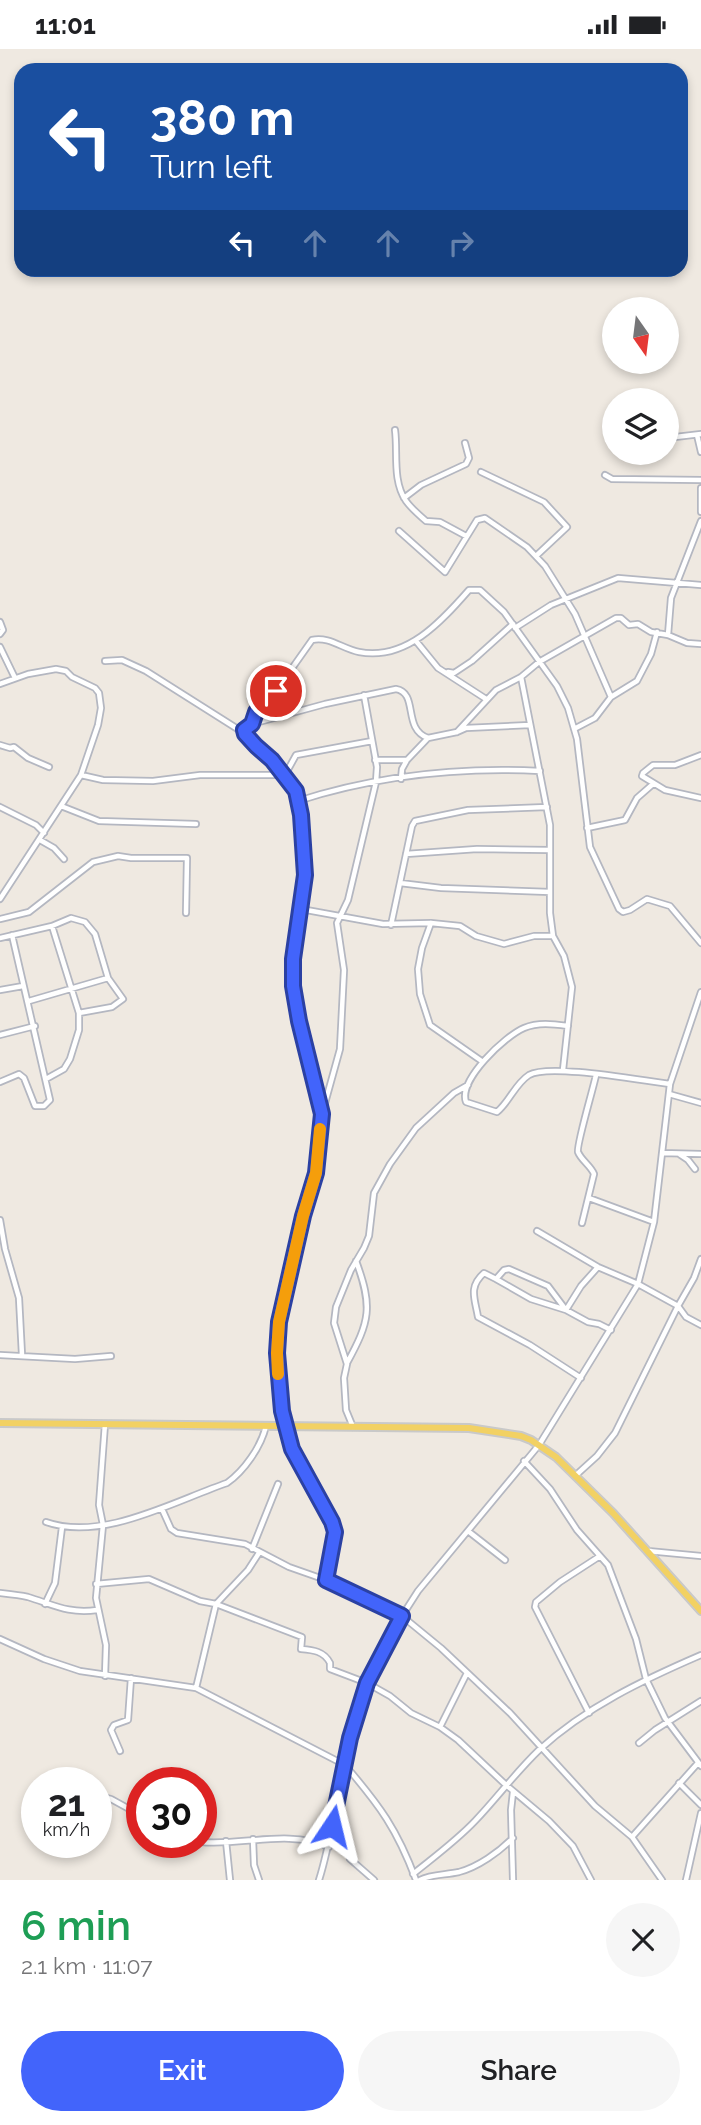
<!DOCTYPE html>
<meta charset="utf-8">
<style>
:root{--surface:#fff;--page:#f6f6f6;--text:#202124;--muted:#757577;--accent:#4264fb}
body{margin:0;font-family:Raleway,sans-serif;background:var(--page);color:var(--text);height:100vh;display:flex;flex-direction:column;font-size:26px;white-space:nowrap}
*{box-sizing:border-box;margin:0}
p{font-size:23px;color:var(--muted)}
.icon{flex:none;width:38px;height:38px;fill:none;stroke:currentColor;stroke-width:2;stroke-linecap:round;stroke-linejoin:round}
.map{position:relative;height:1831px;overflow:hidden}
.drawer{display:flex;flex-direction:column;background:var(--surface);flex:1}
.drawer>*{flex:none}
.hud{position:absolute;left:14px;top:14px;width:674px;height:214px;border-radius:21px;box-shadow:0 4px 10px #0003;background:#1a4fa0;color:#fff;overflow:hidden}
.needle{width:46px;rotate:166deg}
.buttons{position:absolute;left:602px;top:248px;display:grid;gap:14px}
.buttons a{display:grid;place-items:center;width:77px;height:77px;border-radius:50%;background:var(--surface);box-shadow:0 4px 10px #0003;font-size:35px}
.speed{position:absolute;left:21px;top:1718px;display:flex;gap:14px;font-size:35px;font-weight:700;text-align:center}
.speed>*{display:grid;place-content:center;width:91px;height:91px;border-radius:50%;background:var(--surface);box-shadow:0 4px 10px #0003;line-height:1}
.speed small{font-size:18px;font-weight:400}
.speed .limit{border:10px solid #d22;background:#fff;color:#111}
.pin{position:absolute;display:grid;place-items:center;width:60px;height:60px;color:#fff;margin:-30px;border:4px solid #fff;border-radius:50%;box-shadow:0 2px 7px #0007}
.me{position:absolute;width:77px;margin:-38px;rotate:10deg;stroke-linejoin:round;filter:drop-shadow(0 0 5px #0008)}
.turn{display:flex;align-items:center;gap:24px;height:147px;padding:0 21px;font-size:32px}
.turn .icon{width:91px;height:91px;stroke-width:2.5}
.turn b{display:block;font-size:49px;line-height:60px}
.lanes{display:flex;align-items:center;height:66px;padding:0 21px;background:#0003;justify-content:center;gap:35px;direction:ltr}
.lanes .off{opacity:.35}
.round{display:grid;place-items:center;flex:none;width:74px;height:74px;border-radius:37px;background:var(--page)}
.summary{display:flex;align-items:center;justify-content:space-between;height:119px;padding:0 21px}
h1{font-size:42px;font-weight:600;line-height:52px;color:#1e9e55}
.action{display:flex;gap:14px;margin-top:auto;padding:14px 21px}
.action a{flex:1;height:80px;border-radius:42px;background:var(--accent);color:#fff;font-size:28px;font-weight:600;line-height:80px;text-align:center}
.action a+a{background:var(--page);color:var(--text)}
.status{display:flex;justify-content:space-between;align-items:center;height:49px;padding:0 35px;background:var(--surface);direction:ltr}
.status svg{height:19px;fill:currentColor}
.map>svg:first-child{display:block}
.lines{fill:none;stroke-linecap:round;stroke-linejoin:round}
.minor-casing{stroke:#b4b7c1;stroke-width:8}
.major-casing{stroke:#c9c9c9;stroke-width:10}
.minor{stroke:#fff;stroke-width:4.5}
.major{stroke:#f2d163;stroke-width:6}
.route-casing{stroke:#2b41a3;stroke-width:18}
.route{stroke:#4264fb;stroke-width:12}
.slow{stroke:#f59e0b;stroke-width:12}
</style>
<div class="status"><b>11:01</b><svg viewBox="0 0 49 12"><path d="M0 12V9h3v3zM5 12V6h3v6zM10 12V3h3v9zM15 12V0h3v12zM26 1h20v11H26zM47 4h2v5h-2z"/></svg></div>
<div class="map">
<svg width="701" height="1831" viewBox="0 0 701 1831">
<rect width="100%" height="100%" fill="#efe9e1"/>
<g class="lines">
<g class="minor-casing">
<path id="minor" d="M395,381C398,403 392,432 406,452C411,459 419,466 426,472L440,473L466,487
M697,386L701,403
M667,389L701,385
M481,423L544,453L567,478L536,507
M605,426L612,430L701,431
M701,439V463
M404,449L421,436L466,415L469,409L465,394
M399,482L445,523L477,471L485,469L527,498L545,517L575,565L611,648L595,669L574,680
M0,573L3,581L0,585
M515,579L551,556L618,529L701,536
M668,586L671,549L701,472
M416,592L438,619L486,650
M0,598L15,629
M105,612L122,611L146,622L244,684
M448,623L454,624L472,612L513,575
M521,628L550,776V864L553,887L564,907L572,938L563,1021
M0,635L28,625L56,620L66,622L72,628L95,639L99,644L101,659L98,676L81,726L0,850
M611,648L637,632L651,605L657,583
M252,675L256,663L276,642L312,591C329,587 343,600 359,603C406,612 441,573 469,541H480L504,563L557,637L568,659L577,690L590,798L619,860L623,863L630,861L647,850L670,857L701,894
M457,683L496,641L521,628L539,613L616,569H621L629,576L638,575L651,583L668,586L687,594L701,595
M0,696L10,699L14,698L28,709L49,718
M701,706L675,716H653L643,724L642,727L665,741L701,749
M375,711H407
M81,726L103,731L153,732L200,726H285L296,706L372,692
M401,730L402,720L407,711L428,689L457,683L466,679L530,676
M298,752C376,727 459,718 540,722
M61,757L99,772L196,775
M0,758L36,776L44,784
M587,779L625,771L637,749L653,735
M40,791L54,799L64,810
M406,805L477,800L549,801
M400,834L441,839L550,843
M301,860L383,875L431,874L460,877L476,887L504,895L534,887H553
M0,870L29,863L93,813L118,807L131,809H187L186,864
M431,874L422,899L418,920L420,945L430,976L483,1013
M391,876L412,777L415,772L468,761L547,758
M0,889L52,877L71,869L85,873L95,885L108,929L123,950L112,958L79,964
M0,941L23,937
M29,952L108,929
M568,977C553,975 538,973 524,979C505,987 458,1031 466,1053L497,1063C510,1052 515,1035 529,1026C549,1014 643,1032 670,1035
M0,986L35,977
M46,1030L64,1020L70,1010L79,981V964L52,877
M0,1033L19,1025L24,1029L35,1057H44L50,1051L12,886
M669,1045L701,1054
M322,1065C309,1016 290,963 293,912C294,903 297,894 298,885C304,844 308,799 300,757C296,739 286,724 273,711C263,701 248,695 244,681L252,675L325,655L396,640C419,644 402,680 428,689
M662,1104L701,1105
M679,1105L688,1111L695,1120
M589,1149L654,1173
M0,1171L5,1200L19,1249L22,1306
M582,1174L594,1125C591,1117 581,1111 578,1103C576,1097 594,1037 596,1026
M537,1182L598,1218L638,1235L678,1257L686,1268L701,1276
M496,1230L531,1250L566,1261L581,1237L598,1218
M0,1306L75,1310L111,1307
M347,1314C370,1272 373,1258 356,1212
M581,1329L530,1296L478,1268C475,1250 468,1238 484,1224L496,1230L504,1221L509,1220L548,1237L566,1261L588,1273L599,1275L611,1281
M105,1375L99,1456L103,1476L96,1549L106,1596L105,1627
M353,1378L346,1361L344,1329L347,1315L334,1274L336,1258L351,1221L364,1199L369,1187L374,1144L390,1115L416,1079L454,1044L468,1036
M524,1412L550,1440L577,1481L608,1516L636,1590L646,1630L665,1669L701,1717
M575,1427L597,1407L615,1384L678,1257L694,1229L701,1210
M162,1460L171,1480L177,1484L245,1495L289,1518L326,1531L402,1567L441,1599L510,1664L595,1757L632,1788L662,1831
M46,1473C102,1493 174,1452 227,1434C244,1422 261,1398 266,1377
M468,1482L505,1511
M252,1500L278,1435
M648,1502L701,1507
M326,1531L335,1483L326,1461L292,1400L282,1362L277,1304L280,1273L303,1167L316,1124L322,1065L340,1000L344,921L337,874L348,851L376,733L377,718L364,646
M96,1535L149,1530L200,1552L216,1555L302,1588L301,1600C313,1601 324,1602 330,1614V1620L367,1634L390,1647L411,1664L440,1678L458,1691L506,1736L549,1772L573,1797L591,1831
M0,1544C9,1545 19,1546 28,1548C54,1556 69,1565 97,1561
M45,1555L55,1534L62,1478
M0,1590L44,1610L80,1622L196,1639L345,1716C335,1754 331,1793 319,1831
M196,1639L216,1555L248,1521L259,1504
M589,1664L535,1558L536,1553L560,1533L600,1507
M440,1678L467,1624
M639,1694L655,1681L701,1652
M120,1702L111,1681L114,1676L128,1671L131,1629
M61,1730L69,1734
M679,1734L701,1756
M96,1746L111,1750L142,1767
M632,1788L698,1714
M253,1790L254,1816L259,1831
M226,1792L230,1831
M201,1793C243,1797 287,1780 329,1798
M350,1810L374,1831
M413,1825C434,1808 456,1792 475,1772C497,1749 516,1723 539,1701C586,1658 643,1631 701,1606
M416,1831C397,1780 380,1757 345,1716L367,1634L402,1567L418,1542L539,1396L638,1235L654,1173L670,1035L701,943
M420,1831C431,1825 446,1826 459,1823C478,1818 499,1803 513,1789
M513,1831L511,1761L513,1743
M686,1831L701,1764"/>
</g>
<g class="major-casing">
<path id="major" d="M0,1374L469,1379L521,1387L531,1391L556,1408L613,1464L701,1562"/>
</g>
<use href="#minor" class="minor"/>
<use href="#major" class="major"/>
</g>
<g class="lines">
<g class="route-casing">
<path id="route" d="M276,642L256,663L252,675L244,681L245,685L256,697L272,711L296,742L301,766L305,826L293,910V937L299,972L322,1065L316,1124L303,1167L279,1273L277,1304L282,1362L292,1400L332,1473L335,1483L326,1531L402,1567L367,1634L350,1689L332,1777"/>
</g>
<use href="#route" class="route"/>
<path class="slow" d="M278,1325L277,1304L279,1273L303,1167L316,1124L320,1080"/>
</g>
</svg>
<div class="buttons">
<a><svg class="needle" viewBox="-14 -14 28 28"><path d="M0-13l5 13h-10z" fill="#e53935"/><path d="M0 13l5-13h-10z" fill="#757577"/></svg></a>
<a><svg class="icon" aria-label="layers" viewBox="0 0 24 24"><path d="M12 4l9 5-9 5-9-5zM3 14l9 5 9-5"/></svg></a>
</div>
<div class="speed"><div>21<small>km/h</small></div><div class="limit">30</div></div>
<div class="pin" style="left:276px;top:642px;background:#d93025"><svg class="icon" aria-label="arrive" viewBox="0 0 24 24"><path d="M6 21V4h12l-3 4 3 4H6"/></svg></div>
<svg class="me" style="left:332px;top:1777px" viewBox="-20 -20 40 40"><path d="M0-17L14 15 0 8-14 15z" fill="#4264fb" stroke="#fff" stroke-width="4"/></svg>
<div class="hud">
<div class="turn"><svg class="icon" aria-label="left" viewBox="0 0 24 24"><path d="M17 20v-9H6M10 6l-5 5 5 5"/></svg><div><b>380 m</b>Turn left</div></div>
<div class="lanes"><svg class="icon" aria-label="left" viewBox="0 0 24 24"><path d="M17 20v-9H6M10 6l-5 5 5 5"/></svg><svg class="icon off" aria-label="ahead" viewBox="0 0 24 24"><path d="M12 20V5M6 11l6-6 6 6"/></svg><svg class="icon off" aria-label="ahead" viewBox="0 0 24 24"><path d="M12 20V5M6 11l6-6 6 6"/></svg><svg class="icon off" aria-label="right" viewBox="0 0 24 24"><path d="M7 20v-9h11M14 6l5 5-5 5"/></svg></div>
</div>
</div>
<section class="drawer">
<div class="summary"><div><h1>6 min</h1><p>2.1 km · 11:07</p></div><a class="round"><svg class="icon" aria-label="close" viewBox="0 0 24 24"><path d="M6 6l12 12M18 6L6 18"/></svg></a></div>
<div class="action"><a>Exit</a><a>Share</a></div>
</section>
